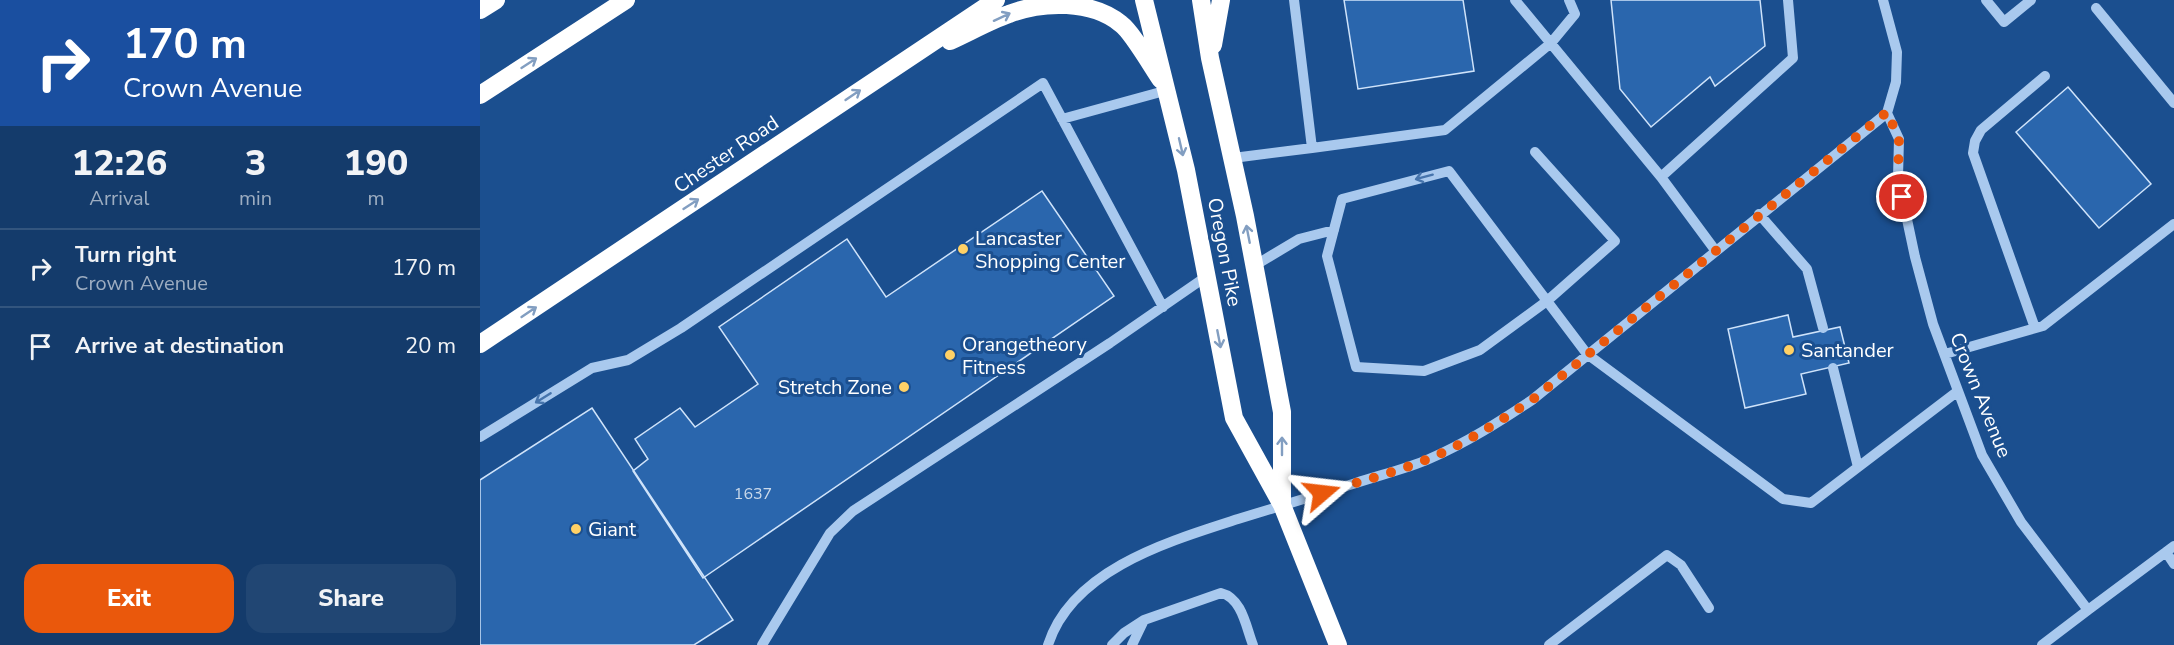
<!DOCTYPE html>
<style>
:root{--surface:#143b6b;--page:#214673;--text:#f1f3f6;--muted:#9dadc1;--line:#33557e;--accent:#ea580c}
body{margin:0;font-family:"Nunito Sans",sans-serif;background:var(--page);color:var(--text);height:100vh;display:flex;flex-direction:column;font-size:22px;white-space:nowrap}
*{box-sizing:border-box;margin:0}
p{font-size:20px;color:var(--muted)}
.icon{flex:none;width:33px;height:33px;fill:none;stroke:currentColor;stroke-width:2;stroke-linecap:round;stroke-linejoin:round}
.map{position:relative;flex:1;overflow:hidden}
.panel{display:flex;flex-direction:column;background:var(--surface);width:480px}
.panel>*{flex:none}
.hud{background:#1a4fa0;color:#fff;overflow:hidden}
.pin{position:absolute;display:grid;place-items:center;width:51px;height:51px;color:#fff;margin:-26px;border:3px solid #fff;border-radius:50%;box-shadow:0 2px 6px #0007}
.me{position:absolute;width:66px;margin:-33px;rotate:73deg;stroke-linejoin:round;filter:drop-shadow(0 0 4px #0008)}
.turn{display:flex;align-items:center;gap:21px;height:126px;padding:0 24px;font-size:27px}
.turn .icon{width:78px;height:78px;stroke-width:2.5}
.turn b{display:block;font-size:42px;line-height:51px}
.eta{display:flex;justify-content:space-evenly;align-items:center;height:102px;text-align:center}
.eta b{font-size:36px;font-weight:800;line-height:42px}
.cta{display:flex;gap:12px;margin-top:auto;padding:12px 24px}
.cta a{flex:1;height:69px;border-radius:18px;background:var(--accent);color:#fff;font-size:24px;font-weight:800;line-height:69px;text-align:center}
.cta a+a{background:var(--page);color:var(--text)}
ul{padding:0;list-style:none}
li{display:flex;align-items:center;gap:18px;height:78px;padding:0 24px;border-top:2px solid var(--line)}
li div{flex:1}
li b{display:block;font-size:22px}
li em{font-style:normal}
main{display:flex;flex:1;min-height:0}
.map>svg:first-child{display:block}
.building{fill:#2a66ad;stroke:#cfe3fa;stroke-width:1.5}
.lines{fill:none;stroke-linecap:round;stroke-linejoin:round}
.minor{stroke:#a9c9ee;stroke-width:10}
.highway{stroke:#fff;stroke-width:18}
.oneway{stroke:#829ec1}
.oneway2{stroke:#4674ac}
.route{stroke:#ea580c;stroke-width:10;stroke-dasharray:0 18}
.poi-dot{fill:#ffd166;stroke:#1b4f8f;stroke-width:2}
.labels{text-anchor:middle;stroke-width:6;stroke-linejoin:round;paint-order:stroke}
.number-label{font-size:16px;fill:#cad9ea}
.street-label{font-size:20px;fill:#fff;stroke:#1b4f8f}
.poi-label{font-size:20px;fill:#fff;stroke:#1b4f8f;text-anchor:start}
</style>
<main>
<section class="panel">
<div class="hud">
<div class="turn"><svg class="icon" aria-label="right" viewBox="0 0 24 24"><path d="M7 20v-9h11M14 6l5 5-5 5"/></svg><div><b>170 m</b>Crown Avenue</div></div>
</div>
<div class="eta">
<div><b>12:26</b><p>Arrival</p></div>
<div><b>3</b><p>min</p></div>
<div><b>190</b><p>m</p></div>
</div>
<ul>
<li><svg class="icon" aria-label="right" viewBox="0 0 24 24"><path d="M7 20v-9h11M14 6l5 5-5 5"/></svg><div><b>Turn right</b><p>Crown Avenue</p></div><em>170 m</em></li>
<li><svg class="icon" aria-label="arrive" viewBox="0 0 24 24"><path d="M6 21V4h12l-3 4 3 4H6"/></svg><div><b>Arrive at destination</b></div><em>20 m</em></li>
</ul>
<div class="cta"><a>Exit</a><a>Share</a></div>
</section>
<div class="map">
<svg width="1694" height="645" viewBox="0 0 1694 645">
<rect width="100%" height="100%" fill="#1b4f8f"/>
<path class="building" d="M864,0H983L994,71L878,89Z
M1131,0H1280L1285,46L1235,86L1230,77L1171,127L1140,89Z
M1588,87L1671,184L1619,228L1536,132Z
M562,191L634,296L223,578L153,471L168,459L155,439L200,408L215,427L278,384L239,327L367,239L406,297Z
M1308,315L1313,337L1360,327L1369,363L1321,374L1326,394L1265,408L1248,329Z
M112,408L253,620L214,645H0V480Z"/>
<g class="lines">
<path class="minor" d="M1035,0L1181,177
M1506,0L1524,22L1551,0
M1616,8L1694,103
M1407,113L1419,139L1418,177L1435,257L1453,324L1502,455L1541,522L1608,610L1562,645
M582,119L688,90
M832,148L965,130L1071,43L1095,14L1089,0
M1055,152L1135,241L1067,301L1000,350L944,371L876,367L847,256L862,199L969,171L1107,354L1303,499L1331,503L1478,391
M753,158L832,148L814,0
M1279,214L1327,269L1343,328
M1235,250L1181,177L1313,58L1308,0
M774,266L819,239L854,230
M1555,328L1493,153L1495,141L1501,130L1565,76
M1465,354L1563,326L1694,224
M1353,368L1378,467
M0,437L112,368L148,360L201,328L563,83L683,307
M1686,552L1694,564
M1608,610L1694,546
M282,645L350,533L373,511L630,343L727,276
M568,645C592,569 690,541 758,519C797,507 836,495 876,483C900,475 926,469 949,459C986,443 1019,422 1052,400L1407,113L1416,82L1417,52L1403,0
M632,645L644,633L664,620L741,593C762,598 766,627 773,645
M652,645L664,620
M1069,645L1187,555L1201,565L1229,608"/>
<path class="highway" d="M664,0L706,170L754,418L802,505L858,645
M721,0L730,58L765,216L802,412V503
M0,10L16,0
M470,41C490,32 509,21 529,14C563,1 612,0 641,24C652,32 672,67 681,80
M733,45L741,0
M0,95L146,0
M0,344L516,0"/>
</g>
<defs><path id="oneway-shaft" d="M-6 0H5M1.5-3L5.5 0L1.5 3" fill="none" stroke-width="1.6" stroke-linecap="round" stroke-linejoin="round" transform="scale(1.5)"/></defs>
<g class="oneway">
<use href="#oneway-shaft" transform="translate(522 17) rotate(-25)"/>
<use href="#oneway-shaft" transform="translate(49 63) rotate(-33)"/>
<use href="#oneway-shaft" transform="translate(373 95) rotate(-34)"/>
<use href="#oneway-shaft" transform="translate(701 147) rotate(77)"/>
<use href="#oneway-shaft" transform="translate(211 204) rotate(-33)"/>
<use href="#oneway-shaft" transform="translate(768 234) rotate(-101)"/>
<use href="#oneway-shaft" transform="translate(49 312) rotate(-34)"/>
<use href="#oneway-shaft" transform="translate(739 339) rotate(79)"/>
<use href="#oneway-shaft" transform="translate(802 446) rotate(-90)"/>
</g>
<g class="oneway2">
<use href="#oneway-shaft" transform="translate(944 177) rotate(165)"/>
<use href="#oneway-shaft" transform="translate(63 398) rotate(148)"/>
</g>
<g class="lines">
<path class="route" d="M842,493C878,482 914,473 948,459C985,444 1018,422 1052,400L1407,112L1419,139L1418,177L1422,197"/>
</g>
<g class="poi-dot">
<circle cx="483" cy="249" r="6"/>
<circle cx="1309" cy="350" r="6"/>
<circle cx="470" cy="355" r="6"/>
<circle cx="424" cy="387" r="6"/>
<circle cx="96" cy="529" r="6"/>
</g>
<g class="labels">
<g class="number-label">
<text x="273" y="499">1637</text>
</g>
<g class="street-label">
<text transform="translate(246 154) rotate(-34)" y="7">Chester Road</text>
<text transform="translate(745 252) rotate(79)" y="7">Oregon Pike</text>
<text transform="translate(1501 395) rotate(68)" y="7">Crown Avenue</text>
</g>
<g class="poi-label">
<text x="495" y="245">Lancaster<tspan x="495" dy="23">Shopping Center</tspan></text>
<text x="482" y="351">Orangetheory<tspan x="482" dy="23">Fitness</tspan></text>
<text x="1321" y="357">Santander</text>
<text x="412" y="394" text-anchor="end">Stretch Zone</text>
<text x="108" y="536">Giant</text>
</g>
</g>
</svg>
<div class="pin" style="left:1422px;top:197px;background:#d93025"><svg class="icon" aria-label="arrive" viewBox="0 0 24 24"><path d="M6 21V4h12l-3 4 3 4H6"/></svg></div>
<svg class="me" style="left:842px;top:493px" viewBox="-20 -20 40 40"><path d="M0-17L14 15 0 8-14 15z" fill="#ea580c" stroke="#fff" stroke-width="4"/></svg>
</div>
</main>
